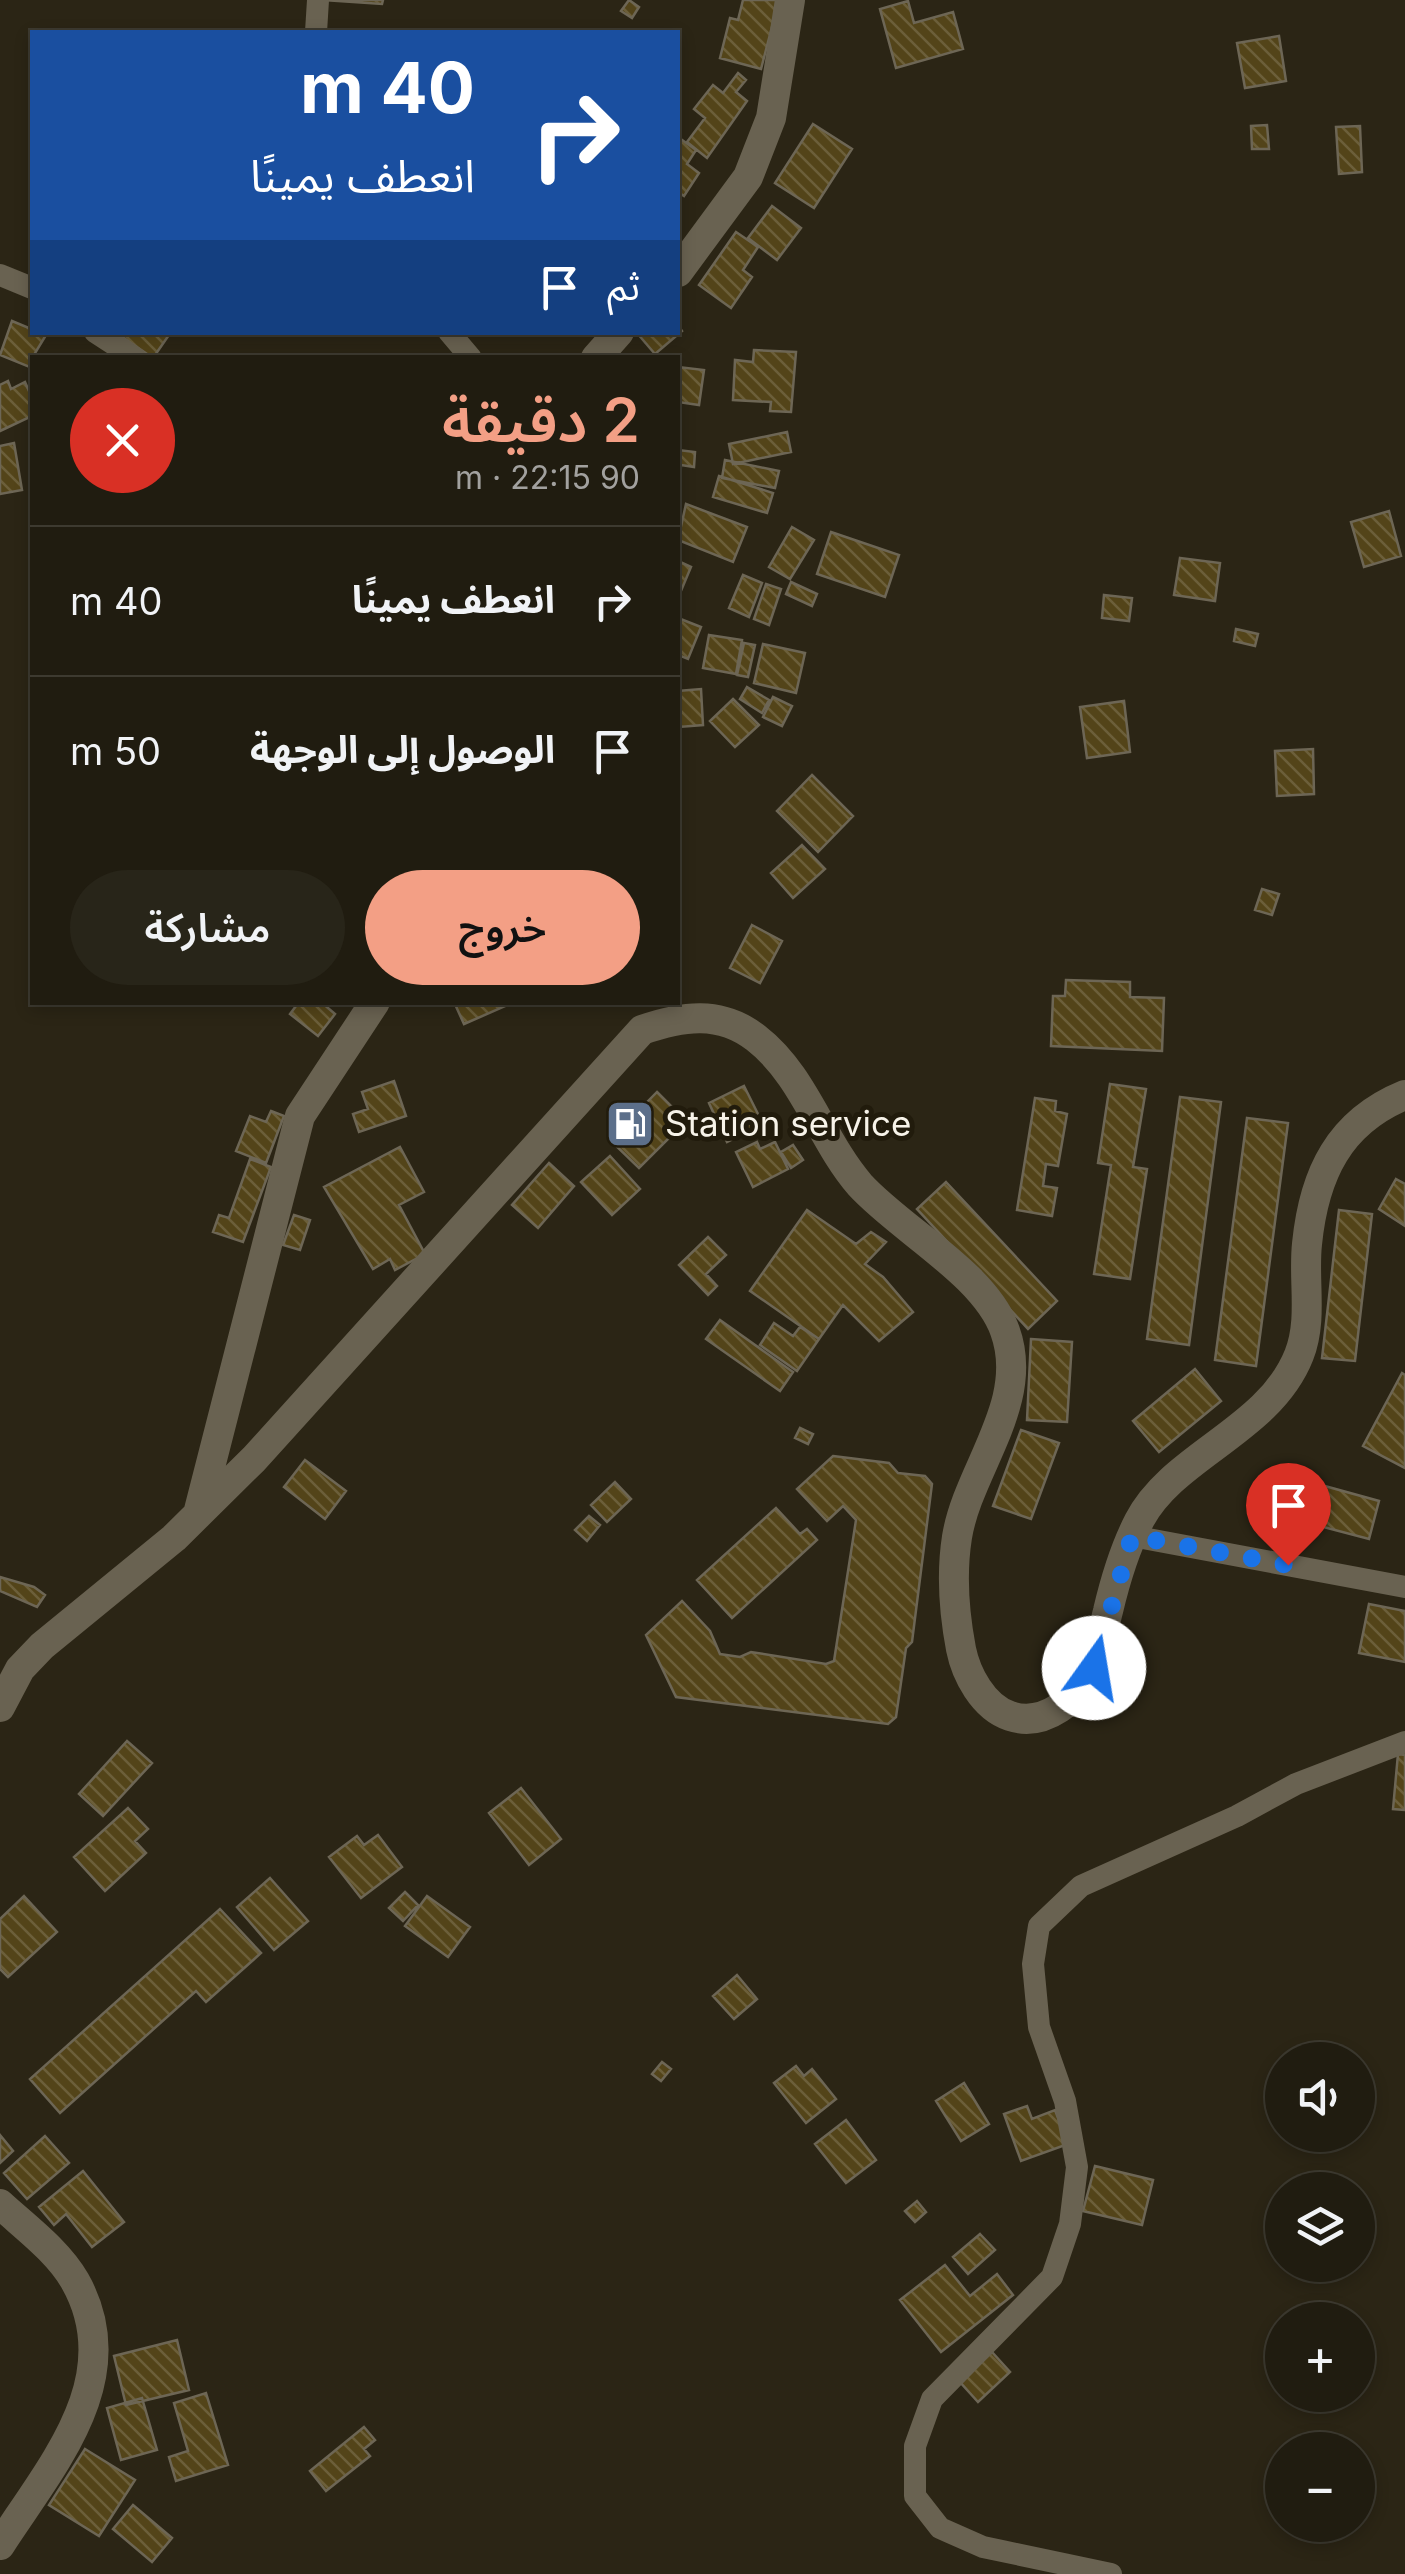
<!DOCTYPE html>
<html lang="ar">
<meta charset="utf-8">
<style>
:root{--surface:#201c10;--page:#282519;--text:#f1f3f6;--muted:#a2a19f;--line:#3d3a30;--accent:#f39f85}
body{margin:0;font-family:Inter,"Noto Sans Arabic",sans-serif;background:var(--page);color:var(--text);direction:rtl;height:100vh;display:flex;flex-direction:column;font-size:38px;white-space:nowrap}
*{box-sizing:border-box;margin:0}
p{font-size:32px;color:var(--muted)}
.icon{flex:none;width:55px;height:55px;fill:none;stroke:currentColor;stroke-width:2;stroke-linecap:round;stroke-linejoin:round}
.map{position:relative;flex:1;overflow:hidden;direction:ltr}
.drawer{position:absolute;left:30px;top:355px;width:650px;height:650px;display:flex;flex-direction:column;background:var(--surface);border-radius:0px;box-shadow:0 5px 15px #0003,0 0 0 2px var(--line);direction:rtl}
.drawer>*{flex:none}
.hud{position:absolute;left:30px;top:30px;width:650px;height:305px;border-radius:0px;box-shadow:0 5px 15px #0003,0 0 0 2px var(--line);direction:rtl;background:#1a4fa0;color:#fff;overflow:hidden}
.buttons{position:absolute;left:1265px;top:2042px;display:grid;gap:20px}
.buttons a{display:grid;place-items:center;width:110px;height:110px;border-radius:50%;background:var(--surface);box-shadow:0 5px 15px #0003,0 0 0 2px var(--line);font-size:50px}
.pin{position:absolute;display:grid;place-items:center;width:85px;height:85px;color:#fff;margin:-102px -42px;border-radius:50% 50% 50% 0;rotate:-45deg;box-shadow:0 0 10px #0007}
.pin .icon{rotate:45deg}
.me{position:absolute;width:110px;margin:-55px;rotate:13deg;stroke-linejoin:round;filter:drop-shadow(0 0 8px #0008)}
.turn{display:flex;align-items:center;gap:35px;height:210px;padding:0 40px;font-size:45px}
.turn .icon{width:130px;height:130px;stroke-width:2.5}
.turn b{display:block;font-size:70px;line-height:85px}
.then{display:flex;align-items:center;height:95px;padding:0 40px;background:#0003;gap:20px;font-size:38px}
.round{display:grid;place-items:center;flex:none;width:105px;height:105px;border-radius:52px;background:var(--page)}
.headline{display:flex;align-items:center;justify-content:space-between;height:170px;padding:0 40px}
h1{font-size:60px;font-weight:600;line-height:75px;color:var(--accent)}
.cta{display:flex;gap:20px;margin-top:auto;padding:20px 40px}
.cta a{flex:1;height:115px;border-radius:60px;background:var(--accent);color:#111;font-size:40px;font-weight:600;line-height:115px;text-align:center}
.cta a+a{background:var(--page);color:var(--text)}
ul{padding:0;list-style:none}
li{display:flex;align-items:center;gap:30px;height:150px;padding:0 40px;border-top:2px solid var(--line)}
li div{flex:1}
li b{display:block;font-size:38px}
li em{font-style:normal}
.map>svg:first-child{display:block}
.building{fill:url(#building-back-hatch);stroke:#6d6655;stroke-width:2.5}
.lines{fill:none;stroke-linecap:round;stroke-linejoin:round}
.street{stroke:#696251;stroke-width:22}
.secondary{stroke:#696251;stroke-width:30}
.route{stroke:#1a73e8;stroke-width:18;stroke-dasharray:0 32.4}
.labels{text-anchor:middle;stroke-width:10;stroke-linejoin:round;paint-order:stroke}
.poi-label{font-size:35px;fill:#f7f3e9;stroke:#211b0c;text-anchor:start}
</style>
<div class="map">
<svg width="1405" height="2574" viewBox="0 0 1405 2574">
<defs>
<pattern id="building-back-hatch" width="6" height="6" patternUnits="userSpaceOnUse" patternTransform="scale(2.5)"><rect width="6" height="6" fill="#534419"/><path d="M-1 5l2 2M0 0l6 6M5-1l2 2" fill="none" stroke="#6c5f3a"/></pattern>
</defs>
<rect width="100%" height="100%" fill="#2b2515"/>
<path class="building" d="M323,0H383L382,4Z
M629,0L639,7L632,18L621,11Z
M743,0H779L761,69L720,58L730,18L738,20Z
M908,1L914,23L953,12L963,49L896,68L880,9Z
M1279,36L1286,81L1245,88L1237,43Z
M738,73L746,80L736,92L747,101L707,158L687,142L705,118L694,109L713,85L723,93Z
M813,124L852,149L814,208L775,183Z
M1267,125L1269,149H1252L1251,126Z
M1360,126L1362,172L1339,174L1336,127Z
M678,137L696,150L687,164L699,173L684,196L678,192Z
M772,206L801,228L777,260L748,238Z
M736,232L758,247L743,270L752,277L731,308L699,285Z
M12,321L46,335L32,358V368L0,355Z
M678,325L682,331L655,354L637,333L678,332Z
M115,332H171L153,358Z
M754,350L796,352L791,412L770,411L771,402L733,400L735,360L753,362Z
M678,367L704,370L699,405L678,402Z
M8,381L11,389L25,382L32,398V416L0,431V385Z
M787,432L791,452L733,464L729,444Z
M14,443L22,490L0,494V446Z
M678,450L695,452L694,467L681,465L680,482Z
M725,460L779,471L775,488L722,478Z
M719,476L773,493L767,513L713,497Z
M686,504L747,527L733,562L678,540Z
M1389,511L1401,556L1364,567L1351,522Z
M792,527L814,540L790,579L769,567Z
M831,532L899,555L885,597L817,574Z
M1180,558L1220,563L1215,601L1174,595Z
M678,561L691,567L678,598Z
M743,575L762,583L749,617L729,608Z
M791,582L817,594L812,606L786,594Z
M766,584L781,589L769,625L754,619Z
M1104,595L1132,598L1129,621L1102,618Z
M678,618L701,627L688,659L678,655Z
M1236,629L1258,634L1255,646L1234,641Z
M709,635L742,640L736,674L703,668Z
M744,643L755,645L748,677L737,675Z
M763,644L805,653L796,693L754,683Z
M747,687L769,700L762,713L740,699Z
M701,689L703,725L679,727L678,691Z
M773,697L792,706L782,726L763,717Z
M733,699L759,725L735,747L710,721Z
M1124,701L1130,752L1087,758L1080,707Z
M1313,749L1314,794L1277,796L1275,751Z
M812,775L853,816L818,852L777,811Z
M802,845L825,869L793,898L771,873Z
M1262,889L1279,894L1272,915L1255,910Z
M752,925L782,941L760,983L730,968Z
M1066,980L1130,982V997L1164,998L1162,1051L1051,1046L1053,996H1065Z
M299,1002H321L335,1014L318,1036L290,1014Z
M454,1002H509L510,1004L464,1024Z
M394,1081L406,1116L359,1132L353,1114L368,1109L362,1092Z
M1110,1084L1146,1089L1133,1167L1147,1169L1130,1279L1094,1274L1111,1165L1098,1163Z
M744,1086L763,1124L727,1142L709,1103Z
M657,1092L686,1121L639,1168L610,1140Z
M1180,1097L1221,1102L1189,1345L1147,1339Z
M1035,1098L1056,1101L1055,1111L1067,1114L1058,1166L1046,1164L1043,1186L1057,1188L1052,1216L1017,1210Z
M271,1111L284,1116L266,1163L236,1151L250,1116L266,1122Z
M1247,1118L1288,1123L1256,1366L1215,1360Z
M757,1142L760,1149L775,1142L788,1169L753,1187L736,1152Z
M793,1145L803,1160L791,1168L781,1152Z
M400,1147L424,1192L399,1205L425,1254L395,1270L390,1259L373,1269L324,1187Z
M610,1156L640,1189L612,1215L581,1182Z
M250,1159L271,1167L243,1242L213,1232L219,1215L229,1218Z
M549,1163L574,1186L538,1228L512,1205Z
M1396,1179L1405,1184V1226L1379,1209Z
M946,1182L1057,1301L1028,1329L917,1209Z
M807,1210L856,1244L871,1232L886,1242L865,1264L883,1277L913,1312L879,1341L843,1305L819,1339L750,1291Z
M1339,1210L1372,1214L1355,1361L1322,1358Z
M294,1215L310,1220L300,1250L283,1245Z
M708,1237L726,1255L706,1274L717,1286L708,1295L679,1265Z
M720,1320L793,1372L780,1391L706,1339Z
M774,1323L793,1336L800,1327L819,1339L797,1371L760,1345Z
M1031,1339L1072,1342L1067,1422L1027,1420Z
M1195,1369L1221,1401L1159,1452L1133,1421Z
M1402,1373L1405,1375V1468L1363,1446Z
M800,1428L813,1434L808,1444L795,1438Z
M1021,1430L1059,1443L1031,1519L993,1506Z
M833,1456L889,1463L898,1473L925,1476L932,1484L912,1642L906,1648L896,1717L888,1724L676,1697L646,1635L682,1601L710,1631L720,1654L740,1657L751,1652L826,1664L834,1661L856,1520L843,1506L827,1521L797,1489Z
M305,1460L346,1491L325,1519L284,1487Z
M1303,1480L1379,1501L1369,1539L1293,1519Z
M615,1482L631,1499L607,1522L591,1505Z
M776,1508L800,1534L807,1529L817,1540L732,1618L697,1580Z
M589,1516L600,1525L587,1541L575,1530Z
M0,1577L34,1587L45,1595L37,1607L0,1591Z
M1369,1604L1405,1611V1662L1359,1653Z
M127,1741L152,1763L103,1816L79,1794Z
M1398,1754L1405,1755V1810L1393,1809Z
M521,1788L561,1839L529,1865L489,1813Z
M128,1808L148,1829L135,1841L146,1853L105,1891L74,1857Z
M378,1835L402,1867L361,1898L329,1857L357,1836L364,1845Z
M270,1878L308,1921L274,1950L237,1907Z
M405,1892L418,1905L403,1921L389,1908Z
M24,1896L57,1932L8,1977L0,1969V1919Z
M427,1896L470,1927L448,1957L405,1926Z
M220,1909L261,1953L206,2002L196,1991L60,2113L30,2079Z
M737,1975L757,1999L734,2019L713,1996Z
M662,2062L671,2069L661,2081L652,2074Z
M796,2066L804,2076L812,2069L836,2099L806,2123L774,2083Z
M964,2083L989,2124L961,2141L936,2101Z
M1027,2106L1032,2119L1055,2110L1068,2144L1021,2161L1004,2114Z
M846,2120L876,2160L846,2183L815,2144Z
M0,2135L13,2151L0,2163Z
M45,2136L69,2163L27,2199L4,2173Z
M1095,2166L1153,2180L1142,2225L1083,2211Z
M83,2171L124,2222L92,2247L66,2214L54,2225L39,2207Z
M917,2201L926,2212L915,2222L905,2211Z
M980,2234L995,2250L968,2274L953,2257Z
M945,2265L970,2296L997,2274L1013,2295L941,2352L900,2300Z
M177,2340L189,2390L126,2405L114,2356Z
M992,2352L1010,2372L978,2402L960,2382Z
M206,2393L228,2465L176,2481L169,2457L188,2451L174,2403Z
M142,2398L157,2450L121,2460L107,2408Z
M364,2427L375,2440L364,2449L370,2456L326,2491L310,2471Z
M85,2449L135,2480L99,2536L49,2505Z
M133,2505L172,2538L152,2562L113,2529Z"/>
<g class="lines">
<path class="street" d="M316,32L318,0
M0,275L32,288
M95,332L135,358
M449,332L471,358
M1132,1536L1405,1587
M1111,2574L983,2547L940,2528L915,2496V2446L932,2399L1052,2277L1070,2224L1077,2167L1065,2101L1039,2027L1033,1964L1039,1926L1081,1886L1237,1816L1296,1784L1405,1742"/>
<path class="secondary" d="M678,272L748,177L771,118L790,0
M596,358L619,332
M198,1514L300,1116L375,1002
M0,1707L20,1669L42,1646L174,1538L254,1459L642,1030C682,1016 720,1010 756,1038C804,1075 821,1140 860,1185C901,1230 985,1274 1005,1331C1031,1403 968,1469 957,1537C951,1575 954,1612 961,1649C966,1674 983,1707 1010,1716C1045,1728 1079,1698 1093,1669C1101,1652 1103,1629 1108,1611C1115,1581 1125,1548 1139,1521C1173,1455 1269,1431 1299,1355C1313,1320 1303,1280 1307,1244C1314,1174 1339,1122 1405,1095
M0,2204C25,2227 58,2251 75,2281C130,2378 51,2466 0,2545"/>
</g>
<g class="lines">
<path class="route" d="M1094,1668L1132,1536L1288,1565"/>
</g>
<defs>
<g id="fuel-square" transform="scale(2.5)"><rect x="-9" y="-9" width="18" height="18" rx="4" fill="#5c6f8a" stroke="#211b0c"/><path d="M-5.5-6h7V0h2V4h1.3V-2.5L3-4.5l.8-.8L6-3V5H2.5V1h-1V6h-7ZM-4.2-4.7v3.2H.2V-4.7Z" fill="#fff"/></g>
</defs>
<g fill-rule="evenodd">
<use href="#fuel-square" x="630" y="1124"/>
</g>
<g class="labels">
<g class="poi-label">
<text x="665" y="1136">Station service</text>
</g>
</g>
</svg>
<div class="buttons">
<a><svg class="icon" aria-label="sound" viewBox="0 0 24 24"><path d="M4 9h4l5-4v14l-5-4H4zM17 9q2 3 0 6"/></svg></a>
<a><svg class="icon" aria-label="layers" viewBox="0 0 24 24"><path d="M12 4l9 5-9 5-9-5zM3 14l9 5 9-5"/></svg></a>
<a>+</a>
<a>−</a>
</div>
<div class="pin" style="left:1288px;top:1565px;background:#d93025"><svg class="icon" aria-label="arrive" viewBox="0 0 24 24"><path d="M6 21V4h12l-3 4 3 4H6"/></svg></div>
<svg class="me" style="left:1094px;top:1668px" viewBox="-20 -20 40 40"><circle r="19" fill="#fff"/><path d="M0-13L10 11 0 6-10 11z" fill="#1a73e8"/></svg>
<div class="hud">
<div class="turn"><svg class="icon" aria-label="right" viewBox="0 0 24 24"><path d="M7 20v-9h11M14 6l5 5-5 5"/></svg><div><b>40 m</b>انعطف يمينًا</div></div>
<div class="then">ثم<svg class="icon" aria-label="arrive" viewBox="0 0 24 24"><path d="M6 21V4h12l-3 4 3 4H6"/></svg></div>
</div>
<section class="drawer">
<div class="headline"><div><h1>2 دقيقة</h1><p>90 m · 22:15</p></div><a class="round" style="background:#d93025;color:#fff"><svg class="icon" aria-label="close" viewBox="0 0 24 24"><path d="M6 6l12 12M18 6L6 18"/></svg></a></div>
<ul>
<li><svg class="icon" aria-label="right" viewBox="0 0 24 24"><path d="M7 20v-9h11M14 6l5 5-5 5"/></svg><div><b>انعطف يمينًا</b></div><em>40 m</em></li>
<li><svg class="icon" aria-label="arrive" viewBox="0 0 24 24"><path d="M6 21V4h12l-3 4 3 4H6"/></svg><div><b>الوصول إلى الوجهة</b></div><em>50 m</em></li>
</ul>
<div class="cta"><a>خروج</a><a>مشاركة</a></div>
</section>
</div>
